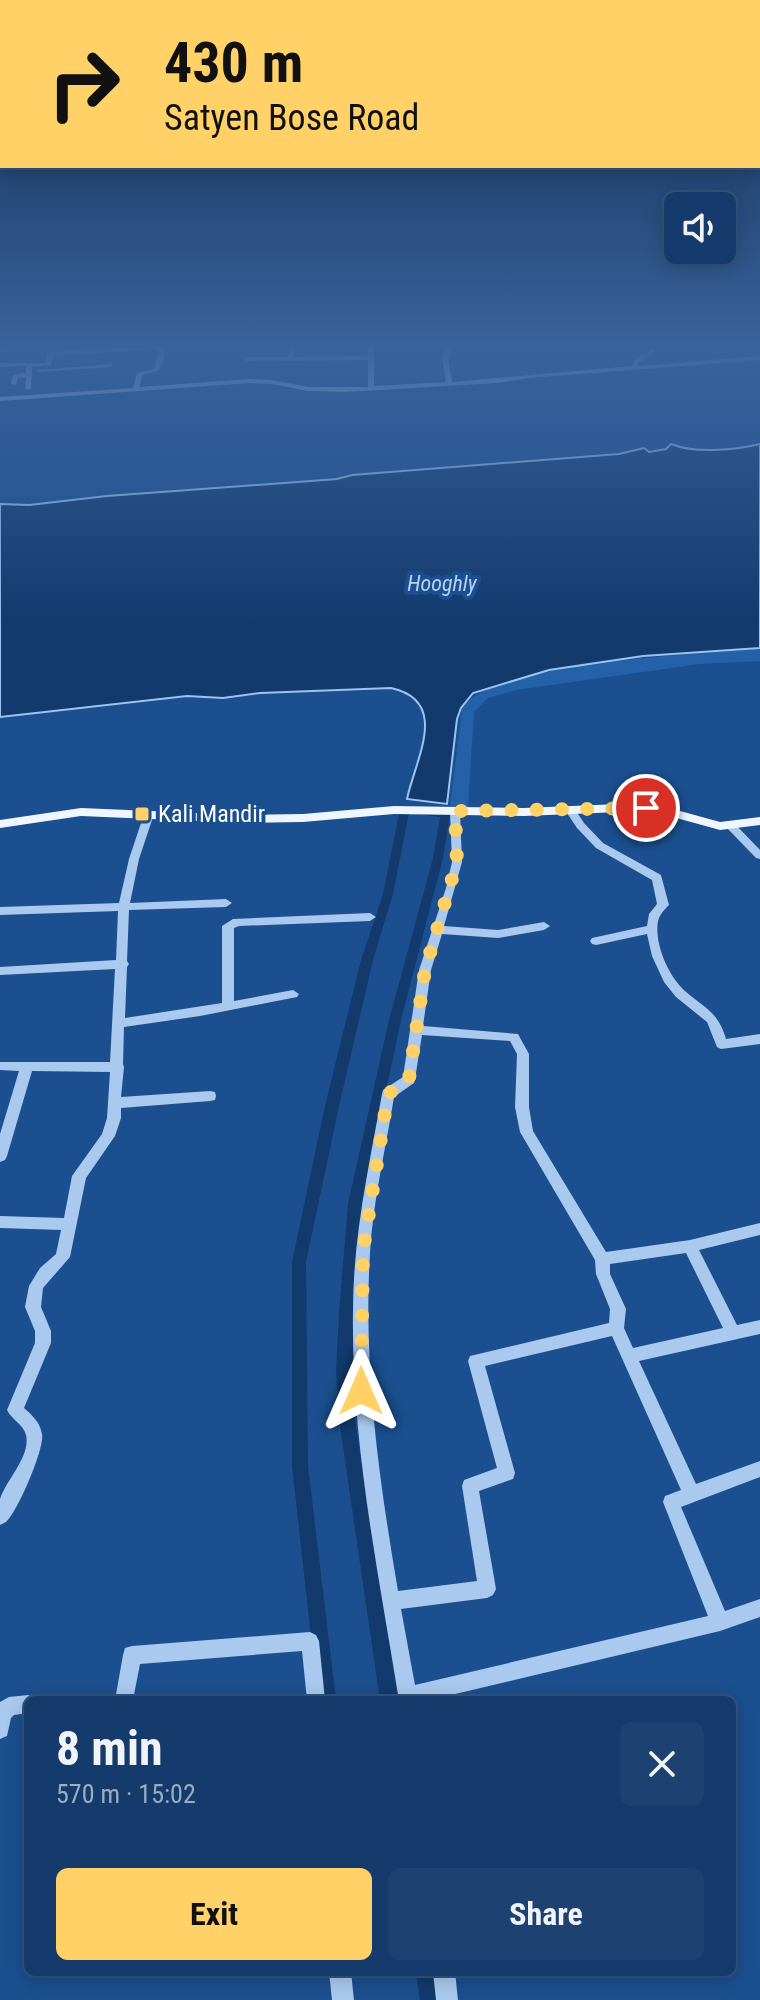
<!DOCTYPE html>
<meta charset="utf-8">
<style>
:root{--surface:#143b6b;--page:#1d4271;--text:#f1f3f6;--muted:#9dadc1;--line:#33557e;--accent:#ffd166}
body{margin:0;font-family:"Roboto Condensed",sans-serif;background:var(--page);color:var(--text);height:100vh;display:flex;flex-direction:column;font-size:30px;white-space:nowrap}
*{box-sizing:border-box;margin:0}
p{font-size:26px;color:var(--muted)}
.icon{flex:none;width:44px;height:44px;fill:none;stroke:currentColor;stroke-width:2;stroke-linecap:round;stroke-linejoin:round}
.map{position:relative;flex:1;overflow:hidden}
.details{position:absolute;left:24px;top:1696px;width:712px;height:280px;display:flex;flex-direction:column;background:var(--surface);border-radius:12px;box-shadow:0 4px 20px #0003,0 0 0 2px var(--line)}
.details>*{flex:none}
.banner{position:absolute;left:0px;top:0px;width:760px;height:168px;box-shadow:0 4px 20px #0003,0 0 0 2px var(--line);background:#ffd166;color:#111;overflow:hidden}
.fabs{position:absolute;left:664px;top:192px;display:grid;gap:16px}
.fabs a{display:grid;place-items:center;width:72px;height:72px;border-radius:12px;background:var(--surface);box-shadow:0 4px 20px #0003,0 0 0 2px var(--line);font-size:40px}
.pin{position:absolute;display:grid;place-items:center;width:68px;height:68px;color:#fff;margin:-34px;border:4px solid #fff;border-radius:50%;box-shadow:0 2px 8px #0007}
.me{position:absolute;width:88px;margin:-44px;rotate:0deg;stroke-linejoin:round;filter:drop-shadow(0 0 6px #0008)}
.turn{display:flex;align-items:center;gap:28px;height:168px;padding:0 32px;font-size:36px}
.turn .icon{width:104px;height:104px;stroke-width:2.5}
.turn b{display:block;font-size:56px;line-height:68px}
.round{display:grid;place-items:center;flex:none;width:84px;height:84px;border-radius:12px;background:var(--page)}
.headline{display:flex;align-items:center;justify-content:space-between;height:136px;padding:0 32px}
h1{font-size:48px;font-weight:700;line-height:60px}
.cta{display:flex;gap:16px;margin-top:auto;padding:16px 32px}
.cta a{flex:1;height:92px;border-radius:12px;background:var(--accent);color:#111;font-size:32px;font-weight:700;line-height:92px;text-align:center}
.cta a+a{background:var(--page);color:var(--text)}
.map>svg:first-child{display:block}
.green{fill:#2461a8}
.water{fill:#123a6d;stroke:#9cc4f0;stroke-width:2}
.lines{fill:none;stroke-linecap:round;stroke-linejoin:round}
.canal{fill:#123a6d;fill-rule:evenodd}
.minor{fill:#a9c9ee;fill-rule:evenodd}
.major{fill:#f0f6ff;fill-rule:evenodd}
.route{stroke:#ffd166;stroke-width:14;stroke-dasharray:0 25.2}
.poi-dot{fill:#ffd166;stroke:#1b4f8f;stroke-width:3}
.labels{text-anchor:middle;stroke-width:8;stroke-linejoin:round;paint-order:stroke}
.far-water-label{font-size:22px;font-style:italic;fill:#b5d3f5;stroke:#1b4f8f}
.poi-label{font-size:24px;fill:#fff;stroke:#1b4f8f;text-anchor:start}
</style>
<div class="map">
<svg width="760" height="2000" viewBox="0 0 760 2000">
<rect width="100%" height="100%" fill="#1b4f8f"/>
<path class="green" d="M760,649V661L700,664L516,690L488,698L474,712L468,807L450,806L462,708C491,662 703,654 760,649Z"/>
<path class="water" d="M671,444C696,454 735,450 760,444V648L643,656L549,670L473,693L461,708L457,719L447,804L407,799C415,760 451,701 391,688L260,693L223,698L187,696L0,717V504L29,505L107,496L337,479L352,475L619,454L644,448L649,452L666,449Z"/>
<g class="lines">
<path class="canal" d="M405,806L445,812L450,815L443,858L401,1020L362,1204L355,1313L352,1370L355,1419L398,1700H380L339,1419L336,1370L339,1313L348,1204L389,1020L433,858L440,817L409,813L393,894L373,960L339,1106L306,1262L308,1466L336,1700H318L292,1466V1262L325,1106L361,960L383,894L400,809Z
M416,1972H438L442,2000H420Z"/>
<path class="minor" d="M149,346H210L163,350L165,354L160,370L142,375L139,387L250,379L272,380L308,387H368V360L246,361L243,359L246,357H287L291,348L277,346H296L293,357L368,356V346H374V386L446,382L442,358L446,346H452L448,358L452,382L632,366L634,360L653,348L655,351L639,362L638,366L760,356V360L529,378L497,383L345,392L308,391L272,384L250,383L0,401V397L133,388L137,373L154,369L159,354L156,349L53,356L51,365L32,367L31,388L28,390L25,388L26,377L18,378L16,385L11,384L13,375L26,373V366L0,367V363H46L47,354L50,352Z
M0,349L9,351L0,353Z
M113,364L111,367L40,372L37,370Z
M570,807L574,808L584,823L603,843L661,875L669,905C664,910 660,914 658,921C654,943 668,976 685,991C704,1008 718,1011 726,1039L760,1034V1044L721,1049L717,1047L707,1022L676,997L664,982L652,956L647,934L596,945L592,944L590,941L592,938L647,926L649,914L657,904L652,880L596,848L577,828L565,810Z
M455,808L460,811L462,862L444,926L498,930L544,922L550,926L544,930L498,938L442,934L431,970L423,1026L518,1034L529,1054V1107L533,1131L606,1252L690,1240L760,1223V1235L699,1250L737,1325L760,1320V1334L639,1361L696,1484L760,1461V1477L681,1507L725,1611L760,1599V1617L720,1631L430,1700H399C378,1571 351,1442 353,1310C353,1237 369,1166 382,1094L383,1090L403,1077L419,970L446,888L452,862L450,811ZM422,1035L510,1041L517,1054L515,1107L520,1132L595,1260L596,1274L610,1309L609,1323L470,1356L468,1361L497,1468L464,1480L462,1486L477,1581L398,1591C379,1479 363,1367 370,1253C373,1200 386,1148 394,1097L414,1083L415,1079ZM686,1253L723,1328L633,1348L624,1328L626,1309L610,1274V1264ZM612,1336L681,1490L665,1496L663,1502L708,1616L415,1685L401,1609L487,1598L493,1595L496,1589L479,1491L513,1479L515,1473L485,1366Z
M149,811L154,814L139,859L130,903L226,899L232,903L226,907L129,910L127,961L129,964L127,967L125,1018L222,1003V926L233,919L370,913L376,917L370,921L239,926L234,928V1001L293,990L299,994L297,997L200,1016L124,1027L123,1064L124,1067L121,1097L210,1091L215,1092L216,1096L215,1100L210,1101L121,1108V1118L115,1136L86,1178L70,1257L43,1288L41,1307L51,1331V1343L24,1408C32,1415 40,1422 42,1434C45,1448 17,1513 6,1522C4,1523 2,1524 0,1525C0,1517 0,1506 0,1499C6,1480 31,1456 26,1435C24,1425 11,1419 7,1410L35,1343V1331L25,1307L29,1286L40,1268L56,1254L61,1230L0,1228V1216L64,1218L72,1176L102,1134L107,1118L110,1072L32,1071L7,1156L5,1160L0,1162V1134L19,1071L0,1070V1062H110L115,969L0,975V967L116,960L118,911L0,915V907L119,903L129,859L144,814Z
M731,823L735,824L760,850V859L756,858L727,828L726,826Z
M310,1632L316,1635L319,1641L325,1700H307L302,1651L140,1664L133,1700H115L123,1655L125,1648L132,1646Z
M28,1695L35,1697L36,1700H28V1713L14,1715L11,1718L7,1736L0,1739V1702L9,1697Z
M329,1972H351L354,2000H332Z
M433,1972H455L458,2000H436Z"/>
<path class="major" d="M619,804L662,806L720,822L760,817V825L720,830L662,814L619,812L524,816L394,814L303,822L244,823L81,816L0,828V820L81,808L244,815L303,814L394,806L524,808Z"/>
</g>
<linearGradient id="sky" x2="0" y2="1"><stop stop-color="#0f2b4f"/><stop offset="0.55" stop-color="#39639b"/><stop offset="1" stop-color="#39639b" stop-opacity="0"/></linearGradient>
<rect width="760" height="626" fill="url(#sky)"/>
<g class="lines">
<path class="route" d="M361,1391L363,1251L388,1094L409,1079L425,970L457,862L455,811L646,808"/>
</g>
<rect class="poi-dot" x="134" y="806" width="16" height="16" rx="4"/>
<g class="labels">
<g class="far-water-label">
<text x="442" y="591">Hooghly</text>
</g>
<g class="poi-label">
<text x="158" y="822">Kali Mandir</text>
</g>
</g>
</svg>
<div class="fabs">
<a><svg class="icon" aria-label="sound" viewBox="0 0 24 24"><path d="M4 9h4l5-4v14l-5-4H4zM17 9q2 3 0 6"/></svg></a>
</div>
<div class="pin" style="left:646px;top:808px;background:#d93025"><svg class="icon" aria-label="arrive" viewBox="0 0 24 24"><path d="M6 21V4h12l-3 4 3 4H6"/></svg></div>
<svg class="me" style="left:361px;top:1391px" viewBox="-20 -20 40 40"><path d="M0-17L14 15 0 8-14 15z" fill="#ffd166" stroke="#fff" stroke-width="4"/></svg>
<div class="banner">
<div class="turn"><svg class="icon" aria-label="right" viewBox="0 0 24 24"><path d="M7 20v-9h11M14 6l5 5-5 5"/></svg><div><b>430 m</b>Satyen Bose Road</div></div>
</div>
<section class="details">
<div class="headline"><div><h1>8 min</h1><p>570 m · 15:02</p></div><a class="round"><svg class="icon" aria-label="close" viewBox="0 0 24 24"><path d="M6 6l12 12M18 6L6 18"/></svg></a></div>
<div class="cta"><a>Exit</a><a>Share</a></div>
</section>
</div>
